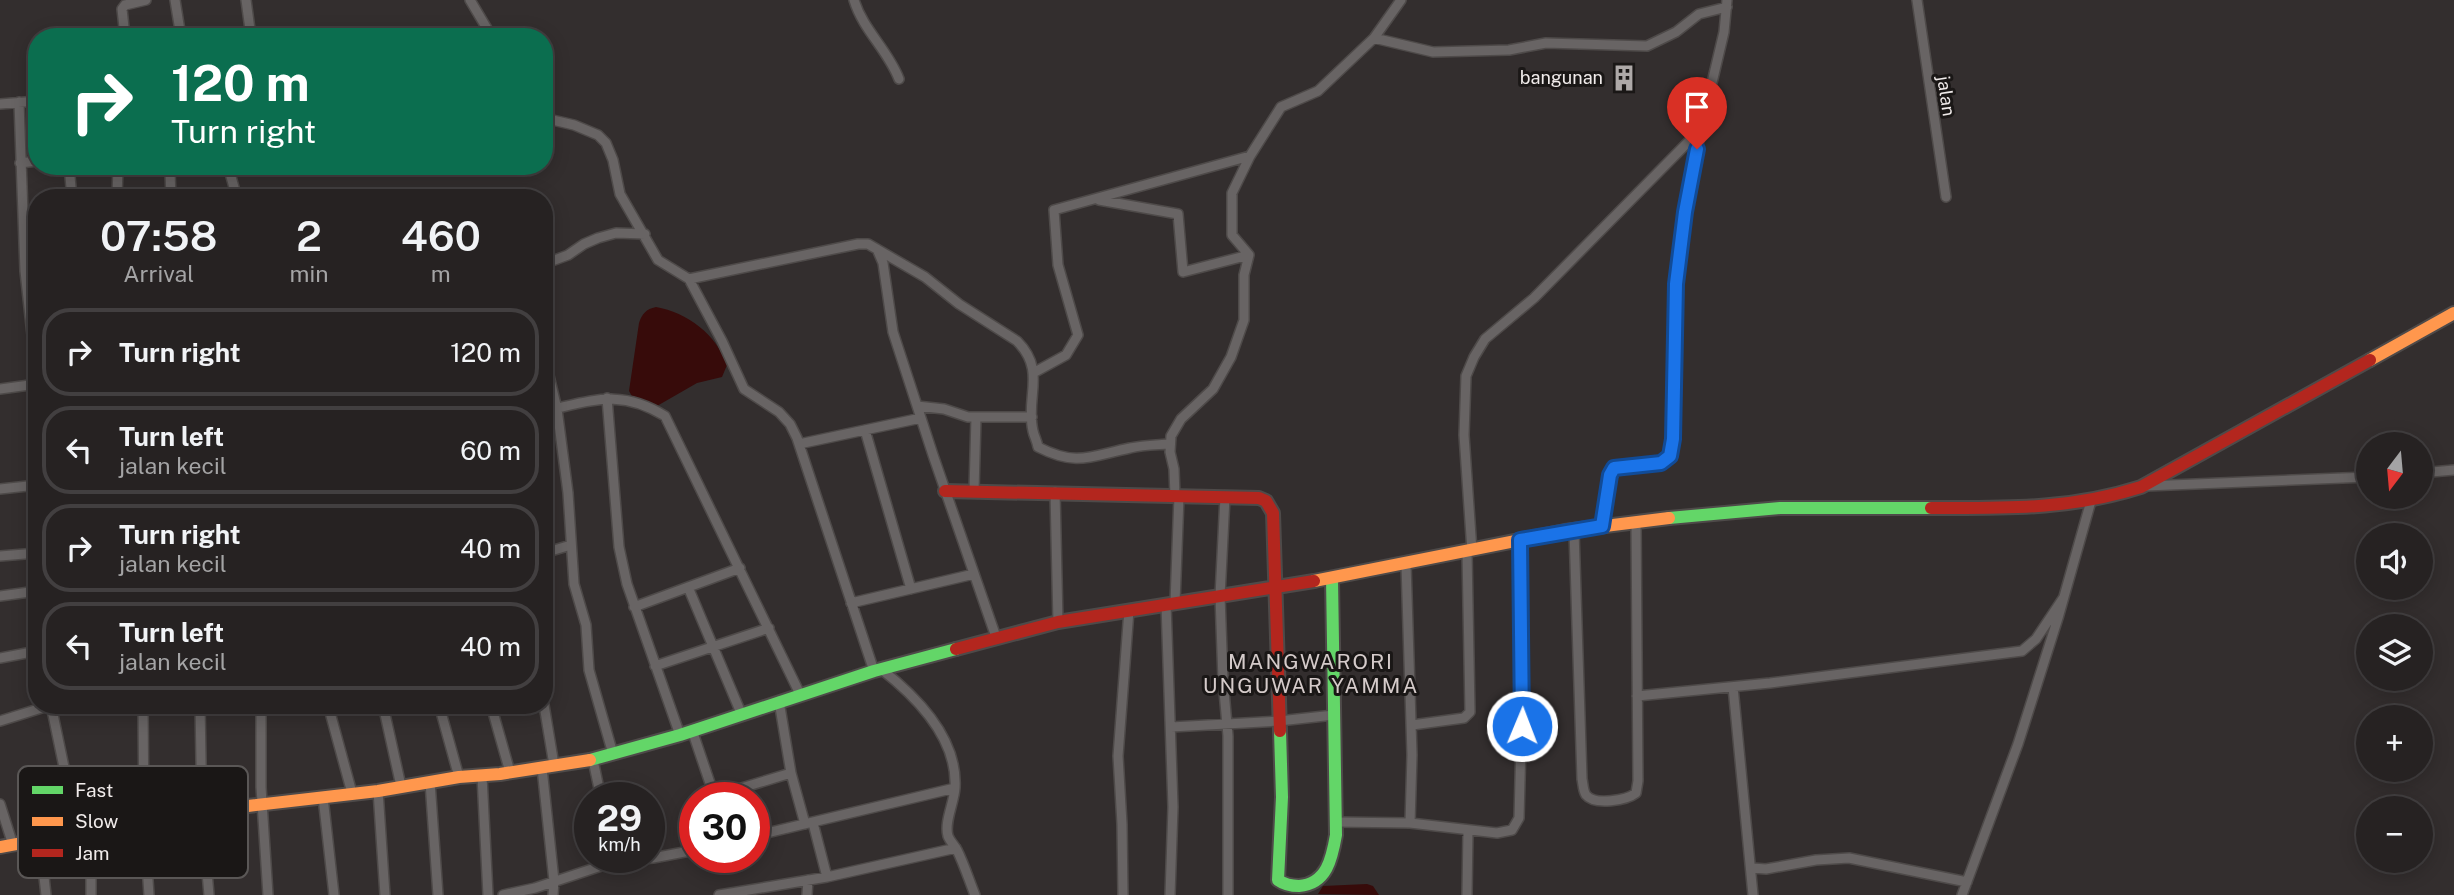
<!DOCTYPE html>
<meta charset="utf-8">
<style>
:root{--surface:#262222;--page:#2e2a2a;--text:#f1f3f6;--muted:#a4a4a5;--line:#423f40}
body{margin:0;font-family:"Public Sans",sans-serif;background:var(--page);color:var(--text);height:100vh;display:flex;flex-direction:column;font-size:26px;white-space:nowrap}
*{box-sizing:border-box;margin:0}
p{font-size:23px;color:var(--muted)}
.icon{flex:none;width:38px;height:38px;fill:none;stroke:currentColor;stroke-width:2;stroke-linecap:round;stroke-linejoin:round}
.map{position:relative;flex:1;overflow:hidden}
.side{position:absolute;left:28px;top:189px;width:525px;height:525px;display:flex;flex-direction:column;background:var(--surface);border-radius:28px;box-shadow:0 4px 18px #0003,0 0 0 2px var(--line)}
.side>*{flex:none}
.banner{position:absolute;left:28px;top:28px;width:525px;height:147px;border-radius:28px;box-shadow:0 4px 18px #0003,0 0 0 2px var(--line);background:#0b6e4f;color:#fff;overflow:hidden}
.needle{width:46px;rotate:196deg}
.buttons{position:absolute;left:2356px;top:432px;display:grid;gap:14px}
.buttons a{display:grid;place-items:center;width:77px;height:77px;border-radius:50%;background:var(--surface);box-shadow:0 4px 18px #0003,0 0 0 2px var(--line);font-size:35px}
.speed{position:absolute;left:574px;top:782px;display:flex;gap:14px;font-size:35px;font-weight:700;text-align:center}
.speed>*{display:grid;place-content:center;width:91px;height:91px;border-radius:50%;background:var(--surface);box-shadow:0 4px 18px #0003,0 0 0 2px var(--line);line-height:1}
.speed small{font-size:18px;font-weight:400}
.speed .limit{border:10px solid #d22;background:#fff;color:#111}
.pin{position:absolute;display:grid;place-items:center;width:60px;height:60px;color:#fff;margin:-72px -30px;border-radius:50% 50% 50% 0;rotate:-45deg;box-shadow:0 0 7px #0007}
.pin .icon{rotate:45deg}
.me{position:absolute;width:77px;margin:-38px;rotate:1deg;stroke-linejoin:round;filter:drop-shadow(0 0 5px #0008)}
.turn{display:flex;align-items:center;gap:24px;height:147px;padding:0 28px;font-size:32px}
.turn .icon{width:91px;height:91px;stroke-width:2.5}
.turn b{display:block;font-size:49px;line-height:60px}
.eta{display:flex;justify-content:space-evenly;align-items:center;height:119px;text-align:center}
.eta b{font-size:42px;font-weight:600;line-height:49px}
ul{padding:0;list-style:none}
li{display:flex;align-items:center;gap:21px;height:88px;margin:0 14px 10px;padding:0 14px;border:4px solid var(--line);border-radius:28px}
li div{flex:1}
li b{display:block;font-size:26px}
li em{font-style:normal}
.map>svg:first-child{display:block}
.water{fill:#370b0a}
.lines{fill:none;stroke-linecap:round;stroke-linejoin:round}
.street-casing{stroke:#4e4a49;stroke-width:12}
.fast-casing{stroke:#4e4a49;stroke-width:16}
.slow-casing{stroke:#4e4a49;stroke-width:16}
.jam-casing{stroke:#4e4a49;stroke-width:16}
.street{stroke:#686464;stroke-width:9}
.fast{stroke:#63d668;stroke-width:12}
.slow{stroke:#ff974d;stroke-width:12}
.jam{stroke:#b3261e;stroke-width:12}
.route-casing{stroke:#114b97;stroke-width:18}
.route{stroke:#1a73e8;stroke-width:12}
.labels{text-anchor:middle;stroke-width:6;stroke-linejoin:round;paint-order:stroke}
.poi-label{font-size:18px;fill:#f0ebea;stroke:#1a1716;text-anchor:end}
.street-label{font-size:18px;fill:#f0ebea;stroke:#1a1716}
.quarter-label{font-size:21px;letter-spacing:2px;fill:#d5cbca;stroke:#1a1716}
.key{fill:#1a1716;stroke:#5a5756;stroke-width:2}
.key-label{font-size:19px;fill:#f0ebea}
</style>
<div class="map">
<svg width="2454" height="895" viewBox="0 0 2454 895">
<rect width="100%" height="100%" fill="#332e2e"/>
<path class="water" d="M656,307C687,312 717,335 727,365L722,377L697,383L657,406L633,398L629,391L639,323C642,314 646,309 656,307Z
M1367,884L1373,886L1379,895L1318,894L1323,886Z"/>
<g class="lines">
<g class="street-casing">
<path id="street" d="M175,0L181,37
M246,0L251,37
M470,0L492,37
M854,0C863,30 888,50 899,79
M1917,0L1946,197
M125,37L122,9L125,5L146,0
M1374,38L1433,52L1509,50L1546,43L1647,46L1676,32L1699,14L1727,7
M19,102L25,271L37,380
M0,104L37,101
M544,118L574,125L598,135L606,143L613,160L620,194L658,260L689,279L722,341L744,389L779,412L790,424L797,438L874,671
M20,163L37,161
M69,166L72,198
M164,166L170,172L186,166
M228,166L237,198
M170,172L171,198
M117,198L118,166
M317,198L342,193L352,198
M1099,200L1178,214L1183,272L1249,255
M877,249L883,263L893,332L933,455L996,637
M544,264L568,255L584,244L598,238L616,233L645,234
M689,279L858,244H868L925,277L959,304L1017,341C1047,371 1025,397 1033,431C1034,436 1037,441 1038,447C1077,467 1091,456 1130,448C1143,445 1156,445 1169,444
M544,355L557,409L568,493L574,584L586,625L589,670L613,754
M1035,372L1066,355L1078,335L1058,265L1054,210L1250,156
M0,389L37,384
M607,398L619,547L627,584L680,735
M917,406L944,409L968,417H1032
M544,411C592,401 620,388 665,416L800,694
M865,430L911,589
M799,444L921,418
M2420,473L2454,470
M2146,486L2368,477
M0,489L37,485
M974,491L976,417
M1055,492L1058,622
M1175,496L1174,469L1170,452L1171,436L1181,419L1213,389L1231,357L1244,320V275L1249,255L1232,235V193L1250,156L1281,107L1318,91L1374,38L1401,0
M1225,497L1220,596L1223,680L1228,736V895
M1603,526L1610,475L1614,468L1661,463L1670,456L1673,439L1677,284L1685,212L1701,129L1724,32L1727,0
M1574,531L1582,779C1583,783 1583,791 1586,795C1595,806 1627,800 1636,793L1638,781L1636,522
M1472,551L1464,435L1466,376L1474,357L1485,339L1534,298L1700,130
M544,553L571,545
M0,556L37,553
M1406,564L1412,755L1410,823
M688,587L741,713
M0,596L37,591
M851,603L974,574
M1175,603L1179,496
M1166,604L1173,807L1170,895
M634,607L740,568
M0,658L37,651
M655,666L769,628
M881,669C917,697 958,738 955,788C954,803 944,822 948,836C950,841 954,845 957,850C964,864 969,880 975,895
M1733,687L1753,895
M1637,696L1770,683L2022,651L2036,639L2064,597
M779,701L791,773L805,824
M143,705L144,822L149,895
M200,705L202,815L209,895
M261,705V787L268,895
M328,705L352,793
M383,705L401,786
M439,705L459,777
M491,705L510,772
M544,705L554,765
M0,721L51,705L78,834
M1412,725L1464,718L1470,712L1467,552
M1171,727L1279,721L1334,715
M692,730L715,798
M593,760L601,798
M542,768L554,881L553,895
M482,776L488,895
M430,782L438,895
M378,791L385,895
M715,796L791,773
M323,797L334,895
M0,804L13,845
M1337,822L1410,823L1497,833L1512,830L1519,818L1522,704L1520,540
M813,823L827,877
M91,831V895
M754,836L955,788
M40,841L46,895
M1752,868L1766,869L1816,860L1849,858L1967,882
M503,895L535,888L616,861L653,858L695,850
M719,895L827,877L956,848
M807,895L808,880
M1123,895L1122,824L1118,756L1129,610
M1467,895L1468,830
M1962,895L2018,744L2058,618L2091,501"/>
</g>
<g class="fast-casing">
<path id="fast" d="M1669,518L1780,508H1931
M1280,731L1282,797L1278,880C1285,885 1291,886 1299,886C1327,884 1332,858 1336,835L1332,578
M590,760L680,735L874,671L956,649"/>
</g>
<g class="slow-casing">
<path id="slow" d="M2370,360L2454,313
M1314,581L1565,531L1669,518
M0,847L120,825L202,815L248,806L378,791L459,777L500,774L590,760"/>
</g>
<g class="jam-casing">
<path id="jam" d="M945,491L1259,498L1266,501L1273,513L1280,731
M1931,508C2006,508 2069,510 2141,487L2370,360
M956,649L1058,622L1314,581"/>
</g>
<use href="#street" class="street"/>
<use href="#fast" class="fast"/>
<use href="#slow" class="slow"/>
<use href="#jam" class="jam"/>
</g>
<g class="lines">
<g class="route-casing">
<path id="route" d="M1522,726L1520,540L1602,526L1610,475L1614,468L1661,463L1670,456L1673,439L1676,284L1685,212L1697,149"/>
</g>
<use href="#route" class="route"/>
</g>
<defs>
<g id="building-bare" transform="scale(2.1)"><path d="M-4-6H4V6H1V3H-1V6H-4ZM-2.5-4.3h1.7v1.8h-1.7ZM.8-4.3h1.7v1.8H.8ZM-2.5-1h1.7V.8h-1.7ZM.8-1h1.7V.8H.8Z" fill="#aea9a8" stroke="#1a1716" stroke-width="2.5" paint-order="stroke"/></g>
</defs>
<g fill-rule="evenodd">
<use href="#building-bare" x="1624" y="78"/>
</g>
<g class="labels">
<g class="poi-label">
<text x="1603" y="84">bangunan</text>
</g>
<g class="street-label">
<text transform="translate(1946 96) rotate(81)" y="6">jalan</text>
</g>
<g class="quarter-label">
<text x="1311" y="669">MANGWARORI<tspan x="1311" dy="24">UNGUWAR YAMMA</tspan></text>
</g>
</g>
<rect x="18" y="766" width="230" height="112" rx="10" class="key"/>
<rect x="32" y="786" width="31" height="8" fill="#63d668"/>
<rect x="32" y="817" width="31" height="9" fill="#ff974d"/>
<rect x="32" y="849" width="31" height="8" fill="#b3261e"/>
<g class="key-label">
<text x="75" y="797">Fast</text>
<text x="75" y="828">Slow</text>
<text x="75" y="860">Jam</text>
</g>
</svg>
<div class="buttons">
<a><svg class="needle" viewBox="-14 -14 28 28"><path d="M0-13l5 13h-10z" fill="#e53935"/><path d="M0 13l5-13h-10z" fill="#a4a4a5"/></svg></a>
<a><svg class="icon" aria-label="sound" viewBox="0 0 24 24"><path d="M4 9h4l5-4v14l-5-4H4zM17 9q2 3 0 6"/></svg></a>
<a><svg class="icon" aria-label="layers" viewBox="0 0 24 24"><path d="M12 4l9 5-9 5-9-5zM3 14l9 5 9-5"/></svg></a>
<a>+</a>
<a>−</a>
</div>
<div class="speed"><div>29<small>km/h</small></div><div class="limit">30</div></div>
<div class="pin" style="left:1697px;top:149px;background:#d93025"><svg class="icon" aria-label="arrive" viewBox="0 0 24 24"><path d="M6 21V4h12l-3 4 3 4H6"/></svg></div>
<svg class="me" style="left:1522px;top:726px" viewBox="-20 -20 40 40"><circle r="17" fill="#1a73e8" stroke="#fff" stroke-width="3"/><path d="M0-11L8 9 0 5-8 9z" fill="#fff"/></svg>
<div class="banner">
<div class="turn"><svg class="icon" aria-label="right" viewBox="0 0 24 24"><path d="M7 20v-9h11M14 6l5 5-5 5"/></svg><div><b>120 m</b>Turn right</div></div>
</div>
<section class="side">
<div class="eta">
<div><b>07:58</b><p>Arrival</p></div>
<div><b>2</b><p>min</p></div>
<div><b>460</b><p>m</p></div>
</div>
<ul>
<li><svg class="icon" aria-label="right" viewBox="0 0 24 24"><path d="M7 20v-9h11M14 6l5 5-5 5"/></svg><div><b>Turn right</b></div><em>120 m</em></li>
<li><svg class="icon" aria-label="left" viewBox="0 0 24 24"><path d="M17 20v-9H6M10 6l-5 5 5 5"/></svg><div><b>Turn left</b><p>jalan kecil</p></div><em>60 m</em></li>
<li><svg class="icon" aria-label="right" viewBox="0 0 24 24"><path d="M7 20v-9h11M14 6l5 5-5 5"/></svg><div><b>Turn right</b><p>jalan kecil</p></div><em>40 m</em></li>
<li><svg class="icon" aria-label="left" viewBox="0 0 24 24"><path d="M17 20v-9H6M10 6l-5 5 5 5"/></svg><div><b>Turn left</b><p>jalan kecil</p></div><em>40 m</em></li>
</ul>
</section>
</div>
